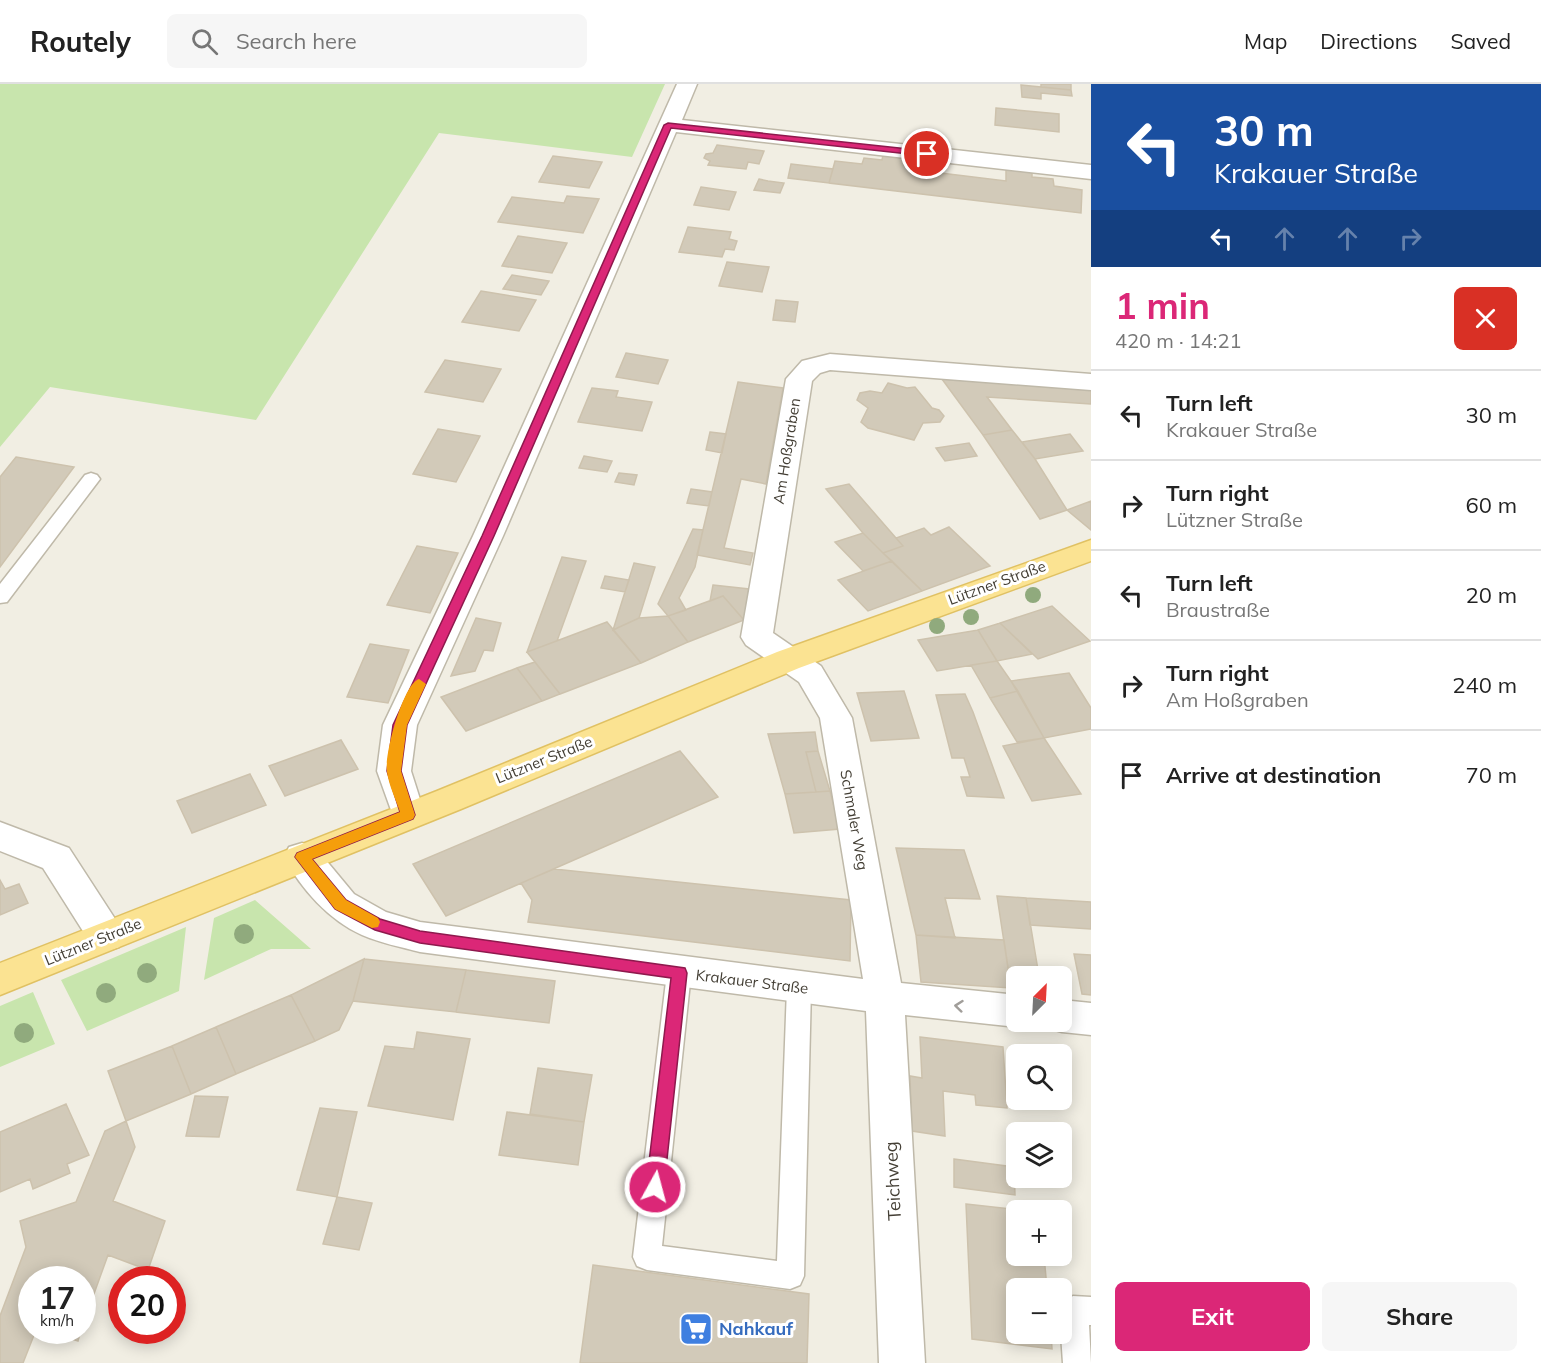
<!DOCTYPE html>
<meta charset="utf-8">
<style>
:root{--surface:#fff;--page:#f6f6f6;--text:#222;--muted:#767676;--line:#e0e0e0;--accent:#db2777}
body{margin:0;font-family:Mulish,sans-serif;background:var(--page);color:var(--text);height:100vh;display:flex;flex-direction:column;font-size:22px;white-space:nowrap}
*{box-sizing:border-box;margin:0}
p{font-size:20px;color:var(--muted)}
.icon{flex:none;width:33px;height:33px;fill:none;stroke:currentColor;stroke-width:2;stroke-linecap:round;stroke-linejoin:round}
.map{position:relative;flex:1;overflow:hidden}
.sheet{display:flex;flex-direction:column;background:var(--surface);width:450px}
.sheet>*{flex:none}
.top-card{background:#1a4fa0;color:#fff;overflow:hidden}
.needle{width:39px;rotate:24deg}
.tools{position:absolute;left:1006px;top:882px;display:grid;gap:12px}
.tools a{display:grid;place-items:center;width:66px;height:66px;border-radius:9px;background:var(--surface);box-shadow:0 3px 15px #0003;font-size:30px}
.speed{position:absolute;left:18px;top:1182px;display:flex;gap:12px;font-size:30px;font-weight:700;text-align:center}
.speed>*{display:grid;place-content:center;width:78px;height:78px;border-radius:50%;background:var(--surface);box-shadow:0 3px 15px #0003;line-height:1}
.speed small{font-size:15px;font-weight:400}
.speed .limit{border:9px solid #d22;background:#fff;color:#111}
.pin{position:absolute;display:grid;place-items:center;width:51px;height:51px;color:#fff;margin:-26px;border:3px solid #fff;border-radius:50%;box-shadow:0 2px 6px #0007}
.me{position:absolute;width:66px;margin:-33px;rotate:7deg;stroke-linejoin:round;filter:drop-shadow(0 0 4px #0008)}
.turn{display:flex;align-items:center;gap:21px;height:126px;padding:0 24px;font-size:27px}
.turn .icon{width:78px;height:78px;stroke-width:2.5}
.turn b{display:block;font-size:42px;line-height:51px}
.lanes{display:flex;align-items:center;height:57px;padding:0 24px;background:#0003;justify-content:center;gap:30px;direction:ltr}
.lanes .off{opacity:.35}
.round{display:grid;place-items:center;flex:none;width:63px;height:63px;border-radius:9px;background:var(--page)}
.headline{display:flex;align-items:center;justify-content:space-between;height:102px;padding:0 24px}
h1{font-size:36px;font-weight:700;line-height:45px;color:var(--accent)}
.cta{display:flex;gap:12px;margin-top:auto;padding:12px 24px}
.cta a{flex:1;height:69px;border-radius:9px;background:var(--accent);color:#fff;font-size:24px;font-weight:700;line-height:69px;text-align:center}
.cta a+a{background:var(--page);color:var(--text)}
ul{padding:0;list-style:none}
li{display:flex;align-items:center;gap:18px;height:90px;padding:0 24px;border-top:2px solid var(--line)}
li div{flex:1}
li b{display:block;font-size:22px}
li em{font-style:normal}
header{display:flex;align-items:center;gap:36px;box-sizing:border-box;height:84px;padding:0 30px;background:var(--surface);border-bottom:2px solid var(--line)}
header strong{font-size:28px}
nav{display:flex;gap:33px;margin-inline-start:auto;font-size:21px}
.search{width:420px;height:54px;background:var(--page);display:flex;align-items:center;gap:15px;box-sizing:border-box;padding:0 21px;border-radius:9px;color:var(--muted);font-size:22px}
main{display:flex;flex:1;min-height:0}
.map>svg:first-child{display:block}
.green{fill:#c8e5ad}
.building{fill:#d2cab9;stroke:#cdc2ad;stroke-width:1.5}
.lines{fill:none;stroke-linecap:round;stroke-linejoin:round}
.service-casing{stroke:#bfb9a9;stroke-width:3}
.minor-casing{stroke:#bfb9a9;stroke-width:3}
.primary-casing{stroke:#e0c163;stroke-width:3}
.service{fill:#fff;fill-rule:evenodd}
.minor{fill:#fff;fill-rule:evenodd}
.primary{fill:#fbe392;fill-rule:evenodd}
.tree{fill:#90aa7d}
.oneway{stroke:#a19e9a}
.route{fill:#db2777;stroke:#8e194d;stroke-width:1.5}
.slow{fill:#f59e0b}
.labels{text-anchor:middle;stroke-width:6;stroke-linejoin:round;paint-order:stroke}
.street-label{font-size:15px;fill:#433e34;stroke:#fff}
.near-street-label{font-size:18px;fill:#433e34;stroke:#fff}
.near-shop-label{font-size:18px;font-weight:bold;fill:#366cbe;stroke:#fff;text-anchor:start}
</style>
<header>
<strong>Routely</strong>
<div class="search"><svg class="icon" aria-label="search" viewBox="0 0 24 24"><circle cx="10" cy="10" r="6"/><path d="M15 15l6 6"/></svg>Search here</div>
<nav><a>Map</a><a>Directions</a><a>Saved</a></nav>
</header>
<main>
<div class="map">
<svg width="1091" height="1279" viewBox="0 0 1091 1279">
<rect width="100%" height="100%" fill="#f1eee3"/>
<path class="green" d="M0,0H665L632,73L439,49L256,336L50,303L0,363Z
M255,816L311,865H271L204,896L214,834Z
M186,843L179,907L87,947L61,896Z
M33,908L55,960L0,983V922Z"/>
<path class="building" d="M1041,0H1071V6L1041,3Z
M1021,1L1071,6L1072,12L1041,9V15L1022,13Z
M996,24L1059,30V48L995,41Z
M717,61L764,67L759,80L748,78L746,85L708,81L710,77L704,74L706,70L713,69Z
M883,71L910,74L908,85L1006,97V85L1032,88V93L1053,95L1054,102L1082,106L1081,129L829,99L835,77L862,80L864,74L882,76Z
M553,72L602,78L589,104L539,98Z
M791,80L833,85L829,99L788,94Z
M759,95L768,97L784,99L780,109L754,106Z
M701,103L736,108L729,126L694,121Z
M567,112L599,115L583,149L498,138L512,113L564,119Z
M688,143L731,148L729,155L737,157L734,166L725,165L722,173L679,168Z
M518,152L567,159L552,189L502,182Z
M727,178L769,183L762,208L719,202Z
M512,191L549,197L541,211L503,205Z
M481,207L536,216L519,247L462,238Z
M776,216L798,218L795,238L773,236Z
M626,269L668,276L658,300L616,293Z
M445,276L501,285L483,318L425,308Z
M942,295L1091,305V320L987,313L1012,346L983,351Z
M738,298L783,304L766,400L741,395L724,464L753,469L750,481L697,471Z
M888,299L907,304L915,303L932,324L939,326L944,332L940,338L923,339L914,356L868,344L861,338L868,324L857,316L860,309L870,307L882,309Z
M592,304L618,307L616,313L652,318L642,347L578,338Z
M438,345L480,352L456,398L413,390Z
M1012,346L1035,375L1067,426L1040,435L983,351Z
M710,348L726,350L722,369L706,366Z
M1070,350L1083,367L1035,375L1022,358Z
M969,359L977,372L945,377L936,364Z
M584,372L612,377L607,388L579,384Z
M16,373L74,383L0,483V393Z
M619,389L637,391L634,401L615,398Z
M849,400L896,454L903,462L883,469L863,449L826,405Z
M691,405L712,408L709,422L687,419Z
M1091,417V446L1067,426Z
M949,443L990,482L922,507L883,469L903,462L896,454L924,444L931,451Z
M693,445L703,446L695,483L679,514L686,526L668,532L658,520Z
M863,449L883,469L892,477L863,487L835,458Z
M417,462L458,469L430,529L387,521Z
M562,473L586,477L557,557L527,568Z
M892,477L922,507L868,527L838,496Z
M634,479L655,483L639,534L613,546Z
M605,492L629,496L625,508L601,504Z
M713,501L749,505L744,536L723,512L710,517Z
M723,512L744,536L688,558L668,532Z
M1052,522L1090,557L1038,575L1000,539Z
M668,532L688,558L641,579L613,546L639,534Z
M476,534L501,539L493,567L484,566L475,587L451,592Z
M607,538L641,579L560,610L527,568Z
M1000,539L1032,570L997,577L978,546Z
M978,546L997,577L937,587L918,556Z
M370,560L409,566L388,619L347,613Z
M997,577L1018,607L990,614L971,581Z
M535,578L560,610L542,617L517,584Z
M517,584L542,617L466,647L441,613Z
M1069,589L1091,624V645L1044,654L1011,597Z
M904,607L919,654L871,657L857,609Z
M1018,607L1044,654L1017,658L990,614Z
M965,610L973,628L1004,714L967,712L961,693H970L964,674H952L936,611Z
M815,648L818,667L806,668L816,708L785,710L768,650Z
M1044,654L1081,710L1032,717L1003,662Z
M341,656L358,685L285,712L269,682Z
M680,667L718,713L446,832L413,780Z
M818,667L830,707L816,708L806,668Z
M250,690L266,721L192,749L177,717Z
M830,707L840,745L794,749L785,710Z
M896,764L964,766L980,815L945,814L955,854L916,851Z
M554,785L851,816L850,877L528,838L532,816L521,799Z
M0,796L5,805L19,800L28,819L0,831Z
M997,812L1026,814L1039,892H1017V904H1011Z
M1026,814L1091,818V845L1030,841Z
M916,851L1004,856L1011,904L921,898Z
M1074,870L1091,871V911L1082,910Z
M364,875L466,886L456,928L353,917Z
M364,875L353,917L339,946L315,957L291,911Z
M466,886L555,897L549,939L456,928Z
M291,911L315,957L236,990L216,943Z
M216,943L236,990L191,1010L172,962Z
M417,948L470,955L453,1036L368,1022L385,962L414,965Z
M920,953L1003,963L1007,1024L976,1021L975,1011L943,1007L945,1052L912,1047L910,992L922,994Z
M172,962L191,1010L126,1037L108,987Z
M538,984L592,991L584,1038L530,1030Z
M195,1012L228,1013L219,1053L186,1052Z
M66,1020L89,1071L67,1080L70,1089L33,1105L30,1095L0,1108V1048Z
M320,1024L357,1028L337,1113L297,1106Z
M507,1028L584,1038L578,1081L499,1071Z
M126,1037L135,1063L113,1117L165,1137L148,1186L108,1171L82,1243V1196H32V1246H36L23,1279H0V1232L26,1163L20,1137L76,1118L105,1047Z
M954,1075L1014,1083L1015,1111L954,1103Z
M337,1113L372,1119L359,1166L323,1160Z
M966,1120L1021,1126H1017V1172H1044L1047,1204H1017V1250H1051L1052,1265L972,1255Z
M593,1181L809,1210L807,1279H580Z
M44,1246H81L78,1257Z"/>
<g class="lines">
<g class="service-casing">
<path id="service" d="M91,389L97,391L100,395L97,399L7,518L0,519V500L85,391Z
M679,879L688,882L691,889L662,1162L777,1177L787,904L790,897L799,894L808,897L811,904L804,1192L800,1201L790,1205L647,1186L637,1182L633,1173L667,889L670,882Z
M1073,1212L1091,1213V1241H1089L1091,1279H1063L1061,1250L1062,1219Z"/>
</g>
<g class="minor-casing">
<path id="minor" d="M677,0H697L682,36L1091,81V95L676,48L503,452L417,641L411,687L425,731L420,740L408,744L396,740L377,687L383,641L473,452Z
M830,270L1091,290V306L830,286L820,289L812,297L773,549L821,582L852,634L901,899L1017,911V938H1031L1017,943L905,931L925,1279H879L866,927L420,868C401,863 380,859 362,851C329,836 301,805 284,773L289,763L302,759L315,763L354,810L386,828L420,838L863,895L820,634L799,598L746,561L741,553L786,295L802,277Z
M0,738L69,764L119,841L125,852L119,863L106,867L93,863L43,784L0,767Z
M1062,916L1091,919V951L1062,948L1048,944L1045,938H1062Z"/>
</g>
<g class="primary-casing">
<path id="primary" d="M1091,456V477L799,584L461,725L0,911V879L437,707L777,568Z"/>
</g>
<use href="#service" class="service"/>
<use href="#minor" class="minor"/>
<use href="#primary" class="primary"/>
</g>
<g class="tree">
<circle cx="1033" cy="511" r="8"/>
<circle cx="971" cy="533" r="8"/>
<circle cx="937" cy="542" r="8"/>
<circle cx="244" cy="850" r="10"/>
<circle cx="147" cy="889" r="10"/>
<circle cx="106" cy="909" r="10"/>
<circle cx="24" cy="949" r="10"/>
</g>
<defs><path id="oneway-chevron" d="M-2-3.5L2.5 0L-2 3.5" fill="none" stroke-width="1.6" stroke-linecap="round" stroke-linejoin="round" transform="scale(1.5)"/></defs>
<use class="oneway" href="#oneway-chevron" transform="translate(959 922) rotate(-174)"/>
<path class="route" d="M668,39L927,67L931,70L927,72L671,44L494,452L407,641L401,687L415,731L413,735L312,775L346,816L380,835L420,847L685,884L687,889L664,1103L661,1108L655,1111L649,1108L646,1103L671,894L420,859L375,846L335,825L295,773L297,769L400,728L387,687L393,641L482,452L664,41Z"/>
<path class="slow" d="M419,595L426,600L407,641L401,687L415,731L413,735L312,775L346,816L378,834L380,838L378,843L372,844L335,825L295,773L297,769L400,728C396,716 389,702 387,688C384,671 403,600 419,595Z"/>
<defs>
<g id="supermarket-square" transform="scale(1.725)"><rect x="-9" y="-9" width="18" height="18" rx="4" fill="#3f7fe0" stroke="#fff"/><path d="M-6-5.5h2.5l.6 2H6L4.5 2H-2.5L-4.4-4H-6ZM-1.5 3.2a1.3 1.3 0 1 0 .1 0ZM3 3.2a1.3 1.3 0 1 0 .1 0Z" fill="#fff"/></g>
</defs>
<g fill-rule="evenodd">
<use href="#supermarket-square" x="696" y="1245"/>
</g>
<g class="labels">
<g class="street-label">
<text transform="translate(787 367) rotate(-81)" y="5">Am Hoßgraben</text>
<text transform="translate(997 499) rotate(-20)" y="5">Lützner Straße</text>
<text transform="translate(544 676) rotate(-22)" y="5">Lützner Straße</text>
<text transform="translate(854 736) rotate(80)" y="5">Schmaler Weg</text>
<text transform="translate(93 858) rotate(-22)" y="5">Lützner Straße</text>
<text transform="translate(752 898) rotate(7)" y="5">Krakauer Straße</text>
</g>
<g class="near-street-label">
<text transform="translate(893 1097) rotate(-93)" y="6">Teichweg</text>
</g>
<g class="near-shop-label">
<text x="719" y="1251">Nahkauf</text>
</g>
</g>
</svg>
<div class="tools">
<a><svg class="needle" viewBox="-14 -14 28 28"><path d="M0-13l5 13h-10z" fill="#e53935"/><path d="M0 13l5-13h-10z" fill="#767676"/></svg></a>
<a><svg class="icon" aria-label="search" viewBox="0 0 24 24"><circle cx="10" cy="10" r="6"/><path d="M15 15l6 6"/></svg></a>
<a><svg class="icon" aria-label="layers" viewBox="0 0 24 24"><path d="M12 4l9 5-9 5-9-5zM3 14l9 5 9-5"/></svg></a>
<a>+</a>
<a>−</a>
</div>
<div class="speed"><div>17<small>km/h</small></div><div class="limit">20</div></div>
<div class="pin" style="left:927px;top:70px;background:#d93025"><svg class="icon" aria-label="arrive" viewBox="0 0 24 24"><path d="M6 21V4h12l-3 4 3 4H6"/></svg></div>
<svg class="me" style="left:655px;top:1103px" viewBox="-20 -20 40 40"><circle r="17" fill="#db2777" stroke="#fff" stroke-width="3"/><path d="M0-11L8 9 0 5-8 9z" fill="#fff"/></svg>
</div>
<section class="sheet">
<div class="top-card">
<div class="turn"><svg class="icon" aria-label="left" viewBox="0 0 24 24"><path d="M17 20v-9H6M10 6l-5 5 5 5"/></svg><div><b>30 m</b>Krakauer Straße</div></div>
<div class="lanes"><svg class="icon" aria-label="left" viewBox="0 0 24 24"><path d="M17 20v-9H6M10 6l-5 5 5 5"/></svg><svg class="icon off" aria-label="ahead" viewBox="0 0 24 24"><path d="M12 20V5M6 11l6-6 6 6"/></svg><svg class="icon off" aria-label="ahead" viewBox="0 0 24 24"><path d="M12 20V5M6 11l6-6 6 6"/></svg><svg class="icon off" aria-label="right" viewBox="0 0 24 24"><path d="M7 20v-9h11M14 6l5 5-5 5"/></svg></div>
</div>
<div class="headline"><div><h1>1 min</h1><p>420 m · 14:21</p></div><a class="round" style="background:#d93025;color:#fff"><svg class="icon" aria-label="close" viewBox="0 0 24 24"><path d="M6 6l12 12M18 6L6 18"/></svg></a></div>
<ul>
<li><svg class="icon" aria-label="left" viewBox="0 0 24 24"><path d="M17 20v-9H6M10 6l-5 5 5 5"/></svg><div><b>Turn left</b><p>Krakauer Straße</p></div><em>30 m</em></li>
<li><svg class="icon" aria-label="right" viewBox="0 0 24 24"><path d="M7 20v-9h11M14 6l5 5-5 5"/></svg><div><b>Turn right</b><p>Lützner Straße</p></div><em>60 m</em></li>
<li><svg class="icon" aria-label="left" viewBox="0 0 24 24"><path d="M17 20v-9H6M10 6l-5 5 5 5"/></svg><div><b>Turn left</b><p>Braustraße</p></div><em>20 m</em></li>
<li><svg class="icon" aria-label="right" viewBox="0 0 24 24"><path d="M7 20v-9h11M14 6l5 5-5 5"/></svg><div><b>Turn right</b><p>Am Hoßgraben</p></div><em>240 m</em></li>
<li><svg class="icon" aria-label="arrive" viewBox="0 0 24 24"><path d="M6 21V4h12l-3 4 3 4H6"/></svg><div><b>Arrive at destination</b></div><em>70 m</em></li>
</ul>
<div class="cta"><a>Exit</a><a>Share</a></div>
</section>
</main>
